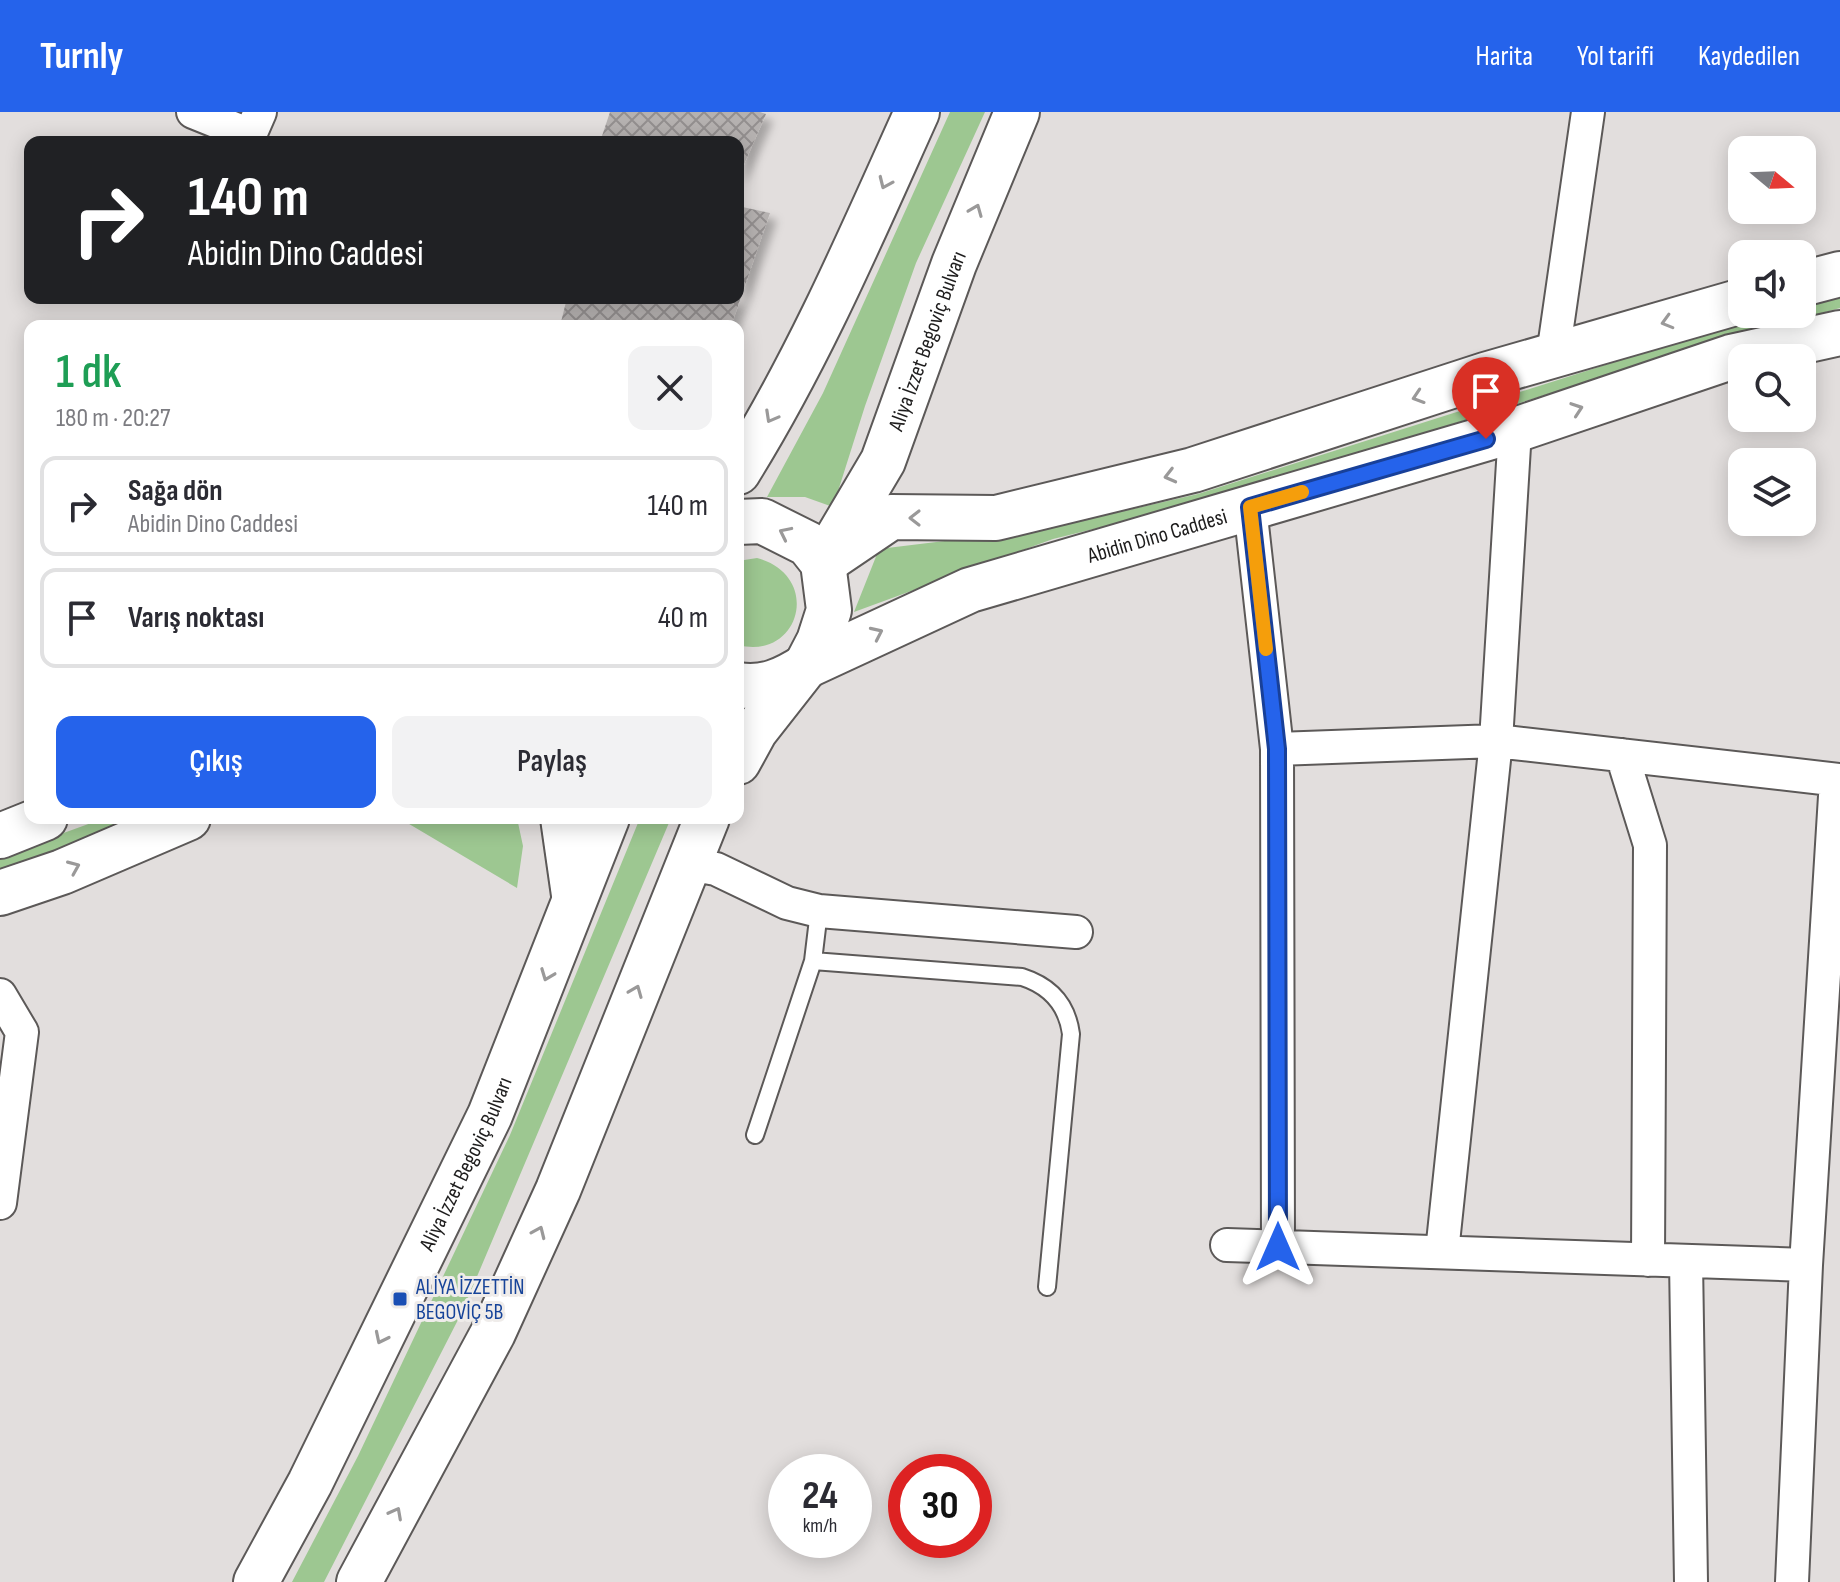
<!DOCTYPE html>
<html lang="tr">
<meta charset="utf-8">
<style>
:root{--surface:#fff;--page:#f2f2f3;--text:#2b2b33;--muted:#7c7c81;--line:#e1e1e2;--accent:#2563eb}
body{margin:0;font-family:"Sofia Sans Condensed",sans-serif;background:var(--page);color:var(--text);height:100vh;display:flex;flex-direction:column;font-size:30px;white-space:nowrap}
*{box-sizing:border-box;margin:0}
p{font-size:26px;color:var(--muted)}
.icon{flex:none;width:44px;height:44px;fill:none;stroke:currentColor;stroke-width:2;stroke-linecap:round;stroke-linejoin:round}
.map{position:relative;flex:1;overflow:hidden}
.side{position:absolute;left:24px;top:208px;width:720px;height:504px;display:flex;flex-direction:column;background:var(--surface);border-radius:16px;box-shadow:0 4px 20px #0003}
.side>*{flex:none}
.hud{position:absolute;left:24px;top:24px;width:720px;height:168px;border-radius:16px;box-shadow:0 4px 20px #0003;background:#202124;color:#fff;overflow:hidden}
.needle{width:52px;rotate:109deg}
.tools{position:absolute;left:1728px;top:24px;display:grid;gap:16px}
.tools a{display:grid;place-items:center;width:88px;height:88px;border-radius:16px;background:var(--surface);box-shadow:0 4px 20px #0003;font-size:40px}
.speed{position:absolute;left:768px;top:1342px;display:flex;gap:16px;font-size:40px;font-weight:700;text-align:center}
.speed>*{display:grid;place-content:center;width:104px;height:104px;border-radius:50%;background:var(--surface);box-shadow:0 4px 20px #0003;line-height:1}
.speed small{font-size:20px;font-weight:400}
.speed .limit{border:12px solid #d22;background:#fff;color:#111}
.pin{position:absolute;display:grid;place-items:center;width:68px;height:68px;color:#fff;margin:-82px -34px;border-radius:50% 50% 50% 0;rotate:-45deg;box-shadow:0 0 8px #0007}
.pin .icon{rotate:45deg}
.me{position:absolute;width:88px;margin:-44px;rotate:0deg;stroke-linejoin:round;filter:drop-shadow(0 0 6px #0008)}
.turn{display:flex;align-items:center;gap:28px;height:168px;padding:0 32px;font-size:36px}
.turn .icon{width:104px;height:104px;stroke-width:2.5}
.turn b{display:block;font-size:56px;line-height:68px}
.round{display:grid;place-items:center;flex:none;width:84px;height:84px;border-radius:16px;background:var(--page)}
.headline{display:flex;align-items:center;justify-content:space-between;height:136px;padding:0 32px}
h1{font-size:48px;font-weight:600;line-height:60px;color:#1e9e55}
.cta{display:flex;gap:16px;margin-top:auto;padding:16px 32px}
.cta a{flex:1;height:92px;border-radius:16px;background:var(--accent);color:#fff;font-size:32px;font-weight:600;line-height:92px;text-align:center}
.cta a+a{background:var(--page);color:var(--text)}
ul{padding:0;list-style:none}
li{display:flex;align-items:center;gap:24px;height:100px;margin:0 16px 12px;padding:0 16px;border:4px solid var(--line);border-radius:16px}
li div{flex:1}
li b{display:block;font-size:30px}
li em{font-style:normal}
header{display:flex;align-items:center;gap:48px;box-sizing:border-box;height:112px;padding:0 40px;background:var(--accent);color:#fff}
header strong{font-size:38px}
nav{display:flex;gap:44px;margin-inline-start:auto;font-size:28px}
.map>svg:first-child{display:block}
.grass{fill:#9dc791}
.building{fill:url(#building-cross-hatch);filter:url(#shadow)}
.lines{fill:none;stroke-linecap:round;stroke-linejoin:round}
.service-casing{stroke:#5c5958;stroke-width:20}
.minor-casing{stroke:#5c5958;stroke-width:36}
.secondary-casing{stroke:#5c5958;stroke-width:48}
.service{stroke:#fff;stroke-width:16}
.minor{stroke:#fff;stroke-width:32}
.secondary{stroke:#fff;stroke-width:44}
.oneway{stroke:#9a9999}
.route-casing{stroke:#184099;stroke-width:20}
.route{stroke:#2563eb;stroke-width:14}
.slow{stroke:#f59e0b;stroke-width:14}
.transit-dot{fill:#1a4fb4;stroke:#efecea;stroke-width:3}
.labels{text-anchor:middle;stroke-width:6;stroke-linejoin:round;paint-order:stroke}
.street-label{font-size:22px;fill:#1e1d1d;stroke:#efecea}
.transit-label{font-size:22px;fill:#164399;stroke:#efecea;text-anchor:start}
</style>
<header>
<strong>Turnly</strong>
<nav><a>Harita</a><a>Yol tarifi</a><a>Kaydedilen</a></nav>
</header>
<div class="map">
<svg width="1840" height="1470" viewBox="0 0 1840 1470">
<defs>
<pattern id="building-cross-hatch" width="8" height="8" patternUnits="userSpaceOnUse" patternTransform="scale(2)"><rect width="8" height="8" fill="#b5b1b0"/><path d="M0 0l8 8M0 8l8-8" fill="none" stroke="#938f8f"/></pattern>
<filter id="shadow"><feDropShadow dx="7" dy="7" stdDeviation="4" flood-color="#0004"/></filter>
</defs>
<rect width="100%" height="100%" fill="#e2dedd"/>
<path class="grass" d="M950,0H985L916,151L865,294L833,395L805,385H767L823,281Z
M1840,186V196L1705,233L1203,390L1053,427L854,500L879,437L1050,416L1198,382L1703,222L1779,202H1802V196Z
M757,446C823,464 800,549 738,533V449Z
M105,706H139L92,726L0,758V744Z
M399,706H517L523,734L517,776Z
M640,706H671L462,1200L324,1470H292L358,1344L510,1023Z"/>
<path class="building" d="M610,0H760L766,2L738,66V30H600Z
M738,94L770,101L731,214H560L567,186H738Z"/>
<g class="lines">
<g class="service-casing">
<path id="service" d="M813,849L1022,865C1050,874 1067,892 1071,922L1047,1175
M755,1023L813,849L819,799"/>
</g>
<g class="minor-casing">
<path id="minor" d="M193,0L250,23L260,0
M1553,243L1588,0
M1515,318L1496,629L1840,668
M1250,395L1277,637L1278,1135
M1277,637L1496,629L1442,1140
M1622,643L1650,733L1648,1148
M688,752L716,757L787,791L819,799L1076,820
M0,883L22,920L0,1091
M1227,1133L1806,1153
M1686,1149L1691,1470
M1792,1470L1806,1153L1836,668"/>
</g>
<g class="secondary-casing">
<g id="secondary">
<path d="M1802,172L1840,162"/>
<path d="M738,360C809,246 862,122 917,0"/>
<path d="M738,410L762,409L808,432L823,451L829,498L819,529L806,554L755,619L738,650"/>
<path id="s1" d="M828,442L883,349L954,152L1017,0"/>
<path d="M823,451L891,405L996,406L1193,358L1485,263L1742,189"/>
<path id="s2" d="M738,573C765,577 784,568 806,554L970,478L1515,318L1731,245L1840,221"/>
<path d="M563,706L574,783"/>
<path d="M0,724L45,706"/>
<path d="M0,781L62,760L188,706"/>
<path id="s3" d="M256,1470L310,1371L490,1003L607,706"/>
<path d="M359,1470L493,1221L558,1078L707,706"/>
</g>
</g>
<use href="#service" class="service"/>
<use href="#minor" class="minor"/>
<use href="#secondary" class="secondary"/>
</g>
<defs><path id="oneway-chevron" d="M-2-3.5L2.5 0L-2 3.5" fill="none" stroke-width="1.6" stroke-linecap="round" stroke-linejoin="round" transform="scale(2)"/></defs>
<g class="oneway">
<use href="#oneway-chevron" transform="translate(885 71) rotate(114)"/>
<use href="#oneway-chevron" transform="translate(976 98) rotate(-68)"/>
<use href="#oneway-chevron" transform="translate(1667 210) rotate(164)"/>
<use href="#oneway-chevron" transform="translate(1418 285) rotate(162)"/>
<use href="#oneway-chevron" transform="translate(1577 297) rotate(-19)"/>
<use href="#oneway-chevron" transform="translate(771 305) rotate(119)"/>
<use href="#oneway-chevron" transform="translate(1170 364) rotate(166)"/>
<use href="#oneway-chevron" transform="translate(915 406) rotate(-180)"/>
<use href="#oneway-chevron" transform="translate(785 421) rotate(-154)"/>
<use href="#oneway-chevron" transform="translate(877 521) rotate(-25)"/>
<use href="#oneway-chevron" transform="translate(74 755) rotate(-23)"/>
<use href="#oneway-chevron" transform="translate(547 863) rotate(111)"/>
<use href="#oneway-chevron" transform="translate(636 879) rotate(-68)"/>
<use href="#oneway-chevron" transform="translate(539 1120) rotate(-66)"/>
<use href="#oneway-chevron" transform="translate(381 1226) rotate(116)"/>
<use href="#oneway-chevron" transform="translate(396 1401) rotate(-62)"/>
</g>
<g class="lines">
<g class="route-casing">
<path id="route" d="M1278,1135L1277,637L1250,395L1486,327"/>
</g>
<use href="#route" class="route"/>
<path class="slow" d="M1266,537L1250,395L1302,380"/>
</g>
<rect class="transit-dot" x="392" y="1179" width="16" height="16" rx="4"/>
<g class="labels">
<g class="street-label">
<text dy="8" stroke="none"><textPath href="#s1" startOffset="236">Aliya İzzet Begoviç Bulvarı</textPath></text>
<text dy="8" stroke="none"><textPath href="#s2" startOffset="448">Abidin Dino Caddesi</textPath></text>
<text dy="8" stroke="none"><textPath href="#s3" startOffset="468">Aliya İzzet Begoviç Bulvarı</textPath></text>
</g>
<g class="transit-label">
<text x="416" y="1182">ALİYA İZZETTİN<tspan x="416" dy="25">BEGOVİÇ 5B</tspan></text>
</g>
</g>
</svg>
<div class="tools">
<a><svg class="needle" viewBox="-14 -14 28 28"><path d="M0-13l5 13h-10z" fill="#e53935"/><path d="M0 13l5-13h-10z" fill="#7c7c81"/></svg></a>
<a><svg class="icon" aria-label="sound" viewBox="0 0 24 24"><path d="M4 9h4l5-4v14l-5-4H4zM17 9q2 3 0 6"/></svg></a>
<a><svg class="icon" aria-label="search" viewBox="0 0 24 24"><circle cx="10" cy="10" r="6"/><path d="M15 15l6 6"/></svg></a>
<a><svg class="icon" aria-label="layers" viewBox="0 0 24 24"><path d="M12 4l9 5-9 5-9-5zM3 14l9 5 9-5"/></svg></a>
</div>
<div class="speed"><div>24<small>km/h</small></div><div class="limit">30</div></div>
<div class="pin" style="left:1486px;top:327px;background:#d93025"><svg class="icon" aria-label="arrive" viewBox="0 0 24 24"><path d="M6 21V4h12l-3 4 3 4H6"/></svg></div>
<svg class="me" style="left:1278px;top:1135px" viewBox="-20 -20 40 40"><path d="M0-17L14 15 0 8-14 15z" fill="#2563eb" stroke="#fff" stroke-width="4"/></svg>
<div class="hud">
<div class="turn"><svg class="icon" aria-label="right" viewBox="0 0 24 24"><path d="M7 20v-9h11M14 6l5 5-5 5"/></svg><div><b>140 m</b>Abidin Dino Caddesi</div></div>
</div>
<section class="side">
<div class="headline"><div><h1>1 dk</h1><p>180 m · 20:27</p></div><a class="round"><svg class="icon" aria-label="close" viewBox="0 0 24 24"><path d="M6 6l12 12M18 6L6 18"/></svg></a></div>
<ul>
<li><svg class="icon" aria-label="right" viewBox="0 0 24 24"><path d="M7 20v-9h11M14 6l5 5-5 5"/></svg><div><b>Sağa dön</b><p>Abidin Dino Caddesi</p></div><em>140 m</em></li>
<li><svg class="icon" aria-label="arrive" viewBox="0 0 24 24"><path d="M6 21V4h12l-3 4 3 4H6"/></svg><div><b>Varış noktası</b></div><em>40 m</em></li>
</ul>
<div class="cta"><a>Çıkış</a><a>Paylaş</a></div>
</section>
</div>
